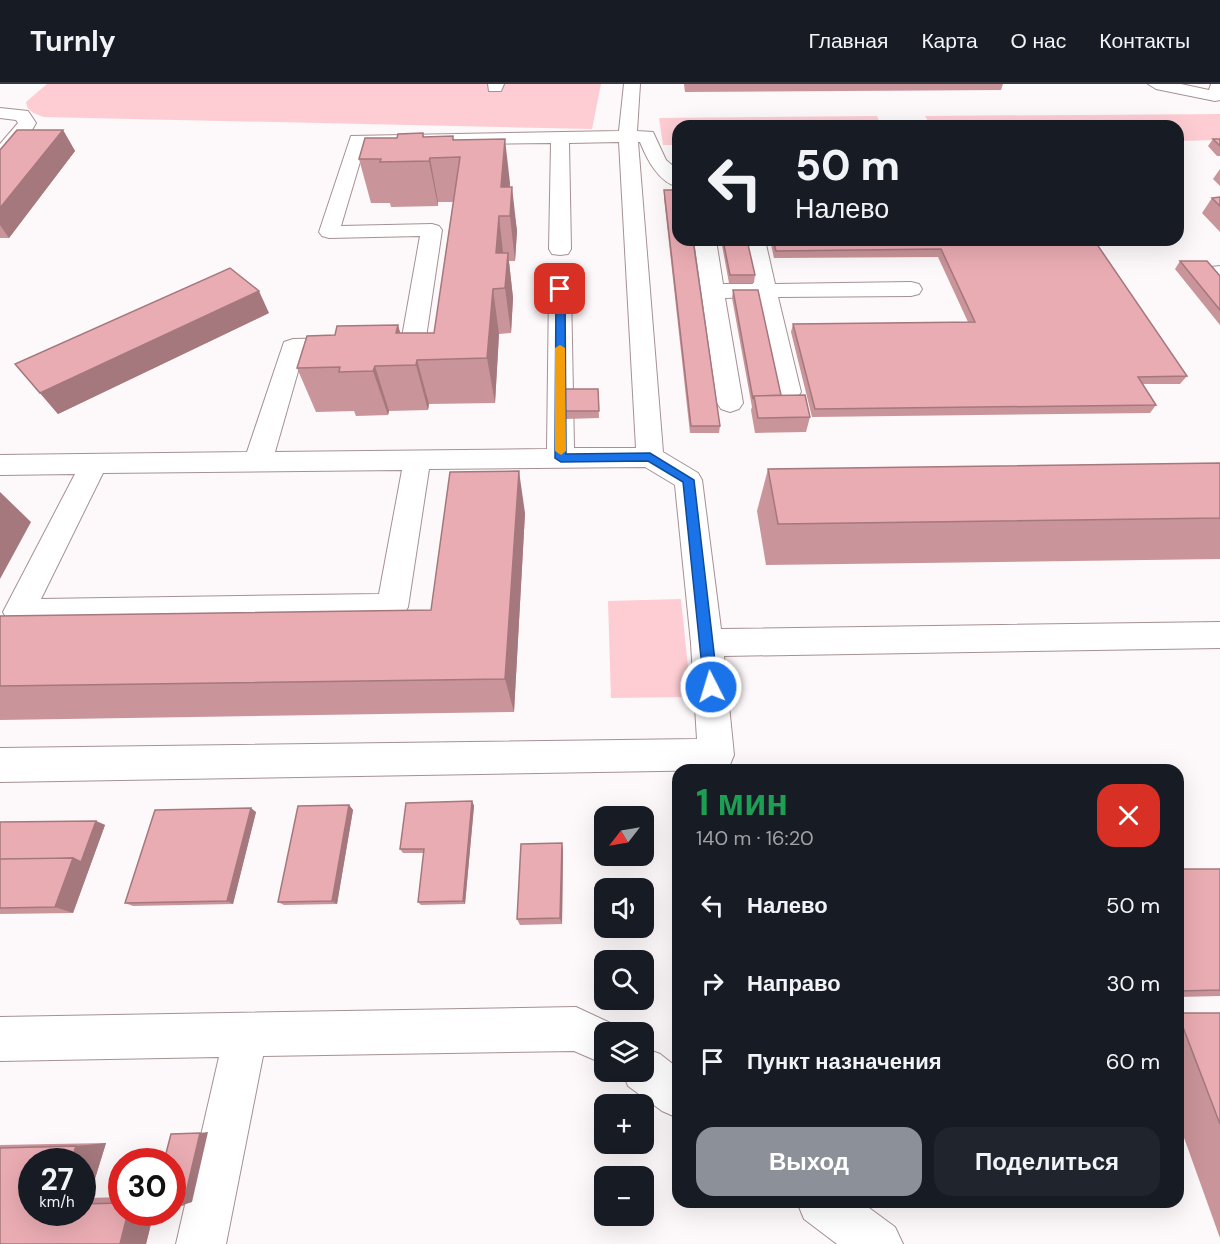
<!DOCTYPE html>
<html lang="ru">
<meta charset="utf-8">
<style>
:root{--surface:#171b24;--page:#20242c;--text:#f1f3f6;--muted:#9ea1a6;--line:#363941;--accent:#8c9099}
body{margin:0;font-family:"DM Sans",sans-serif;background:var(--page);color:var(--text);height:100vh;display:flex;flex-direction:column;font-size:22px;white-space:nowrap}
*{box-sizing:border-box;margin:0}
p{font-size:20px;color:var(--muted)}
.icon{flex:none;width:33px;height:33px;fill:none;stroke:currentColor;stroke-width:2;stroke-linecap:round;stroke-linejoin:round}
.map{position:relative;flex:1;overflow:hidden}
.panel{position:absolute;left:672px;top:680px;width:512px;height:444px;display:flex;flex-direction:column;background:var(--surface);border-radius:18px;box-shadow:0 6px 24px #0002}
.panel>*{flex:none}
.hud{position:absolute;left:672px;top:36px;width:512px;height:126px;border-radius:18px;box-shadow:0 6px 24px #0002;background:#171b24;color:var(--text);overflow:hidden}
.needle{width:39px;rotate:239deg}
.fabs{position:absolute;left:594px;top:722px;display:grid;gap:12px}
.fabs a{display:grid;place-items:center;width:60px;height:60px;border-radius:12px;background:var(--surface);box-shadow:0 6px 24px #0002;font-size:30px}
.speed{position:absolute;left:18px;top:1064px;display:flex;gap:12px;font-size:30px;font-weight:700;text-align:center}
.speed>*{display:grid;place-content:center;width:78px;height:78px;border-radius:50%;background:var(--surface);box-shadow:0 6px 24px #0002;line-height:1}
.speed small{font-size:15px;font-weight:400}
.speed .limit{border:9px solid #d22;background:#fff;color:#111}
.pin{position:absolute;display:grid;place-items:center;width:51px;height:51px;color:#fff;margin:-26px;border-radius:12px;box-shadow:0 3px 9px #0006}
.me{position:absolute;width:66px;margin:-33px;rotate:355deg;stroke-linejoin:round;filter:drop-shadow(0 0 4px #0008)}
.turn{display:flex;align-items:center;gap:21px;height:126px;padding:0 24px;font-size:27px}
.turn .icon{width:78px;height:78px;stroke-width:2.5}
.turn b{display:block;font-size:42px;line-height:51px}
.round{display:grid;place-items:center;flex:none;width:63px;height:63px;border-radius:18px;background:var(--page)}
.summary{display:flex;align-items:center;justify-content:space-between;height:102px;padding:0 24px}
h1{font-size:36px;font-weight:700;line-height:45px;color:#1e9e55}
.cta{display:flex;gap:12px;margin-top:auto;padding:12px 24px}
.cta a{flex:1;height:69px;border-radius:18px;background:var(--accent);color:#fff;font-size:24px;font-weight:700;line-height:69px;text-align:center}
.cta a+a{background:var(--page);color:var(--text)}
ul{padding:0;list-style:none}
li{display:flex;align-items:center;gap:18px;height:78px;padding:0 24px}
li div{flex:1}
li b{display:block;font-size:22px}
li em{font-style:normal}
header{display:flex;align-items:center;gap:36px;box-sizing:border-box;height:84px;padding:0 30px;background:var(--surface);border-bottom:2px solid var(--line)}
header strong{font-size:28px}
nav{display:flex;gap:33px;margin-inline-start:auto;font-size:21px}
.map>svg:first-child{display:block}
.green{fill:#fdcdd3}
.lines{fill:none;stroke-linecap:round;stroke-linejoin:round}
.minor-casing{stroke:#a59193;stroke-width:2}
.minor{fill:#fff;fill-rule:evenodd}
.wall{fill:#c9949a;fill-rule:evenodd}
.shaded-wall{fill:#a4787d}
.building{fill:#eaacb3;stroke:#a4787d;stroke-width:1.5}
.route{fill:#1a73e8;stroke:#114b97;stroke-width:1.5}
.slow{fill:#f59e0b}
</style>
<header>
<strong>Turnly</strong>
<nav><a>Главная</a><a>Карта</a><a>О нас</a><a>Контакты</a></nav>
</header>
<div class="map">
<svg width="1220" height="1160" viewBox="0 0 1220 1160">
<rect width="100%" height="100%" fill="#fdf8f9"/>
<path class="green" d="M47,0H601L592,45L44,33C36,30 27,28 26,18Z
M1220,30V56L1178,57V42H931L925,32Z
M877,32L881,42H678V61H663L659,34Z
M681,515L691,613L611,614L608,517Z"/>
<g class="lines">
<g class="minor-casing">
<path id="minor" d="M488,0H504L501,7H489Z
M624,0H640L637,47L653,48L666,76L678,86V103C658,98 647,75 640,58H638L663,368L698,389L702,396L721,545L1220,538V564L724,572L734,671L729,683L721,686L0,698V664L697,655L691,559L675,401L645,383L429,385L408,523L403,532L392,536L19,541L8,537L3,528L75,390L0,391V371L247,368L284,258L293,255L402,253L420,152L329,154L322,152L319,148L351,52L619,47ZM619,58L636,364H574L571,205L568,200L560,198L552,200L549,205L547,365L275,368L303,270L413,267L421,265L425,260L442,146L439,142L432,140L341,142L365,61L551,59L549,165L552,170L560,171L568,170L571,165L569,59ZM402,386L379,510L41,515L103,389Z
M1148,0H1181L1209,6L1211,0H1220V16L1215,17L1156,5Z
M0,24L28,27L36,39C29,52 15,73 0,77V60L18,39L16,36L0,34Z
M694,156H716L723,200H753L743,156H765L775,200L911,198L919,200L922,205L919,210L911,212L778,213L801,308L797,314L788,316L779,314L775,308L755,213L725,214L743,319L739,325L730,328L721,325L717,319Z
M1220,182V196L1212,194L1208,188L1211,183Z
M576,923L619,943L622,948H604V980L574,967L263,972L226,1160H176L219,973L0,977V933Z
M644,964L660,970L678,984V1034L662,1027L628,1002L622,987H644Z
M797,1118H861L895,1143L903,1160H837L804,1135Z"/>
</g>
<use href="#minor" class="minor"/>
</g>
<path class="wall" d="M684,0H1003L1001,6L685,8Z
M63,46L75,67L9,154H0V66Z
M423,49L424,53L454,55L510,99V103L517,147L515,177H509L513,214L511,249L499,250L495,319L429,320L428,326L389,327L388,331L356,332L354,327L316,328L297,284L335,251L398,241L400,249H434L453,118H438V122L391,123L390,119H371L359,75L397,54Z
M1213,55H1220V72H1217L1208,62Z
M1220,85V102L1213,95Z
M664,106L720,342L719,349H690L664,114Z
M1220,113V148L1202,129L1212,114Z
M721,156H747L755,191L754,199H729Z
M770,156H1094L1187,292L1180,300H1143L1156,321L1150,329L812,333L791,248L793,240L968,238L938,173L774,174Z
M1180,177L1220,192V241L1175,185Z
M733,206L781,311L810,333L806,348L755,349L751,326L752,323L732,214Z
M269,229L58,330L15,280Z
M564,305H598L599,334L565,335Z
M1220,379V475L766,481L757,427L768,385Z
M525,429L514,628L0,636V532L431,526Z
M472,717L474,722L465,820L421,821L418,818L424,769H403L400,765Z
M349,721L353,726L337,820L284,821L278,818Z
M256,728L233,820L133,822L125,819Z
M96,737L105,741L73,829L0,830V738Z
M562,759L563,767L562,840L520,841L517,835Z
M1178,785H1220V912L1178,913Z
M1178,929H1220V1154L1178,1037Z
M106,1059L89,1114L122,1113V1128H154L146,1160H0V1061ZM82,1077V1128H32Z"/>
<path class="shaded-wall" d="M63,46L75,67L9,154L0,141V124Z
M505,55L510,99L507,132L501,103Z
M430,74L438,118V122L429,77Z
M512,103L517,147L515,177L510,132Z
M499,132L504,177L496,169Z
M508,169L513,214L511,249L505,204Z
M493,205L499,250L495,319L487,274Z
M259,207L269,229L58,330L40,309Z
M398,241L409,281L396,249Z
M417,276L429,320L428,326L416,281Z
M375,282L389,327L388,331L373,287Z
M519,387L525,429L514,628L505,595Z
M0,408L31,438L0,495Z
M472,717L474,722L465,820L463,817Z
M349,721L353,726L337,820L332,817Z
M251,724L256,728L233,820L227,817Z
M96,737L105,741L73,829L55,823L73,774Z
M562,759L563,767L562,840L560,834Z
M208,1048L192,1118L183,1121L200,1049Z
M106,1059L89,1114L82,1115V1077H71L76,1062Z
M128,1128H154L146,1160H120Z"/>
<path class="building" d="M17,46H63L0,124V66Z
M423,49V53L453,52V56L505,55L501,103H512L510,132H499L496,169H508L505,204L493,205L487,274L417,276L416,281L375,282L373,287L339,288L340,283L297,284L307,252L335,251L337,242L398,241L396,249H434L460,73L430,74L429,77L380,78L381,75H359L365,54H397L398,50Z
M1213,55H1220V62Z
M664,106H678V156H693L720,342H691Z
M1220,113V122L1212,114Z
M723,156H747L755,191H730Z
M773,156H1094L1187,292L1138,293L1156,321L815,325L793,240L975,238L941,165L776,167Z
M1180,177H1207L1220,192V226Z
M230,184L259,207L40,309L15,280Z
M733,206H758L781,311L754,312L753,315Z
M564,305H598L599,327H565Z
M805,311L810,333L758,334L754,312Z
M1220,379V434L778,440L768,385Z
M519,387L505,595L0,602V532L431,526L450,388Z
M472,717L463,817L418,818L424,765H400L406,719Z
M349,721L332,817L278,818L298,722Z
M251,724L227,817L125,819L155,726Z
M96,737L81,778L73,774L0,775V738Z
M562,759L560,834L517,835L521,760Z
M73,774L55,823L0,824V775Z
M1178,785H1220V906L1178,907Z
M1178,929H1220V1040L1178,930Z
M200,1049L183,1121H172V1077H164L171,1050Z
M76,1062L71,1077H32V1128H82V1120L122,1119V1128H128L120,1160H0V1064Z"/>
<path class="route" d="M560,202L565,205L566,370L650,369L694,396L718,603L715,608H706L704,603L683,398L648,377L561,378L555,374L556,205Z"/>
<path class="slow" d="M560,261L565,264L566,367L561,371L555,367V264Z"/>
</svg>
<div class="fabs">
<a><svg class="needle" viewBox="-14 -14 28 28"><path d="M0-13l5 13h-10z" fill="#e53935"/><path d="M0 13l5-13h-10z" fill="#9ea1a6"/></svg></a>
<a><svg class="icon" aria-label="sound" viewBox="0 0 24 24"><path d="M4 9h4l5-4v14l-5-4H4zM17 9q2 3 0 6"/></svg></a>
<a><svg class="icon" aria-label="search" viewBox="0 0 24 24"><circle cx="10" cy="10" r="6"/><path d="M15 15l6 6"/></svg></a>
<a><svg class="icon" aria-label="layers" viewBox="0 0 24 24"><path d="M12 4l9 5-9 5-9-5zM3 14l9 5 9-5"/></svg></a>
<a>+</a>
<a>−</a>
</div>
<div class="speed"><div>27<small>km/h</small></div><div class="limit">30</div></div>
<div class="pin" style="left:560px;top:205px;background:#d93025"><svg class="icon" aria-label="arrive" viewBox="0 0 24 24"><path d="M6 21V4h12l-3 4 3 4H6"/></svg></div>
<svg class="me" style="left:711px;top:603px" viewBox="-20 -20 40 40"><circle r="17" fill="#1a73e8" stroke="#fff" stroke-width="3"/><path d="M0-11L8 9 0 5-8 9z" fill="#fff"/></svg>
<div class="hud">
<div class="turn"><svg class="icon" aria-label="left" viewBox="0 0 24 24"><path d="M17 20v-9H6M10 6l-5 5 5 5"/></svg><div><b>50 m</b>Налево</div></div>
</div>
<section class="panel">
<div class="summary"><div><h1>1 мин</h1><p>140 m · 16:20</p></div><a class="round" style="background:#d93025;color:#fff"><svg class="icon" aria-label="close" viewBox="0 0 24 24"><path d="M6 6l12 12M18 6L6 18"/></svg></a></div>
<ul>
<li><svg class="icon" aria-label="left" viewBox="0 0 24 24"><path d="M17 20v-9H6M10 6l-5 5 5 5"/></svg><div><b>Налево</b></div><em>50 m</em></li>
<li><svg class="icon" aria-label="right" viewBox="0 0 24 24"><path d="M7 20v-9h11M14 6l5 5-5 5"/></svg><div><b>Направо</b></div><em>30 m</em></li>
<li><svg class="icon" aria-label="arrive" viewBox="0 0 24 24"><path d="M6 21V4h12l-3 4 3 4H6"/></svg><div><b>Пункт назначения</b></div><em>60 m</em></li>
</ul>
<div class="cta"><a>Выход</a><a>Поделиться</a></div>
</section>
</div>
